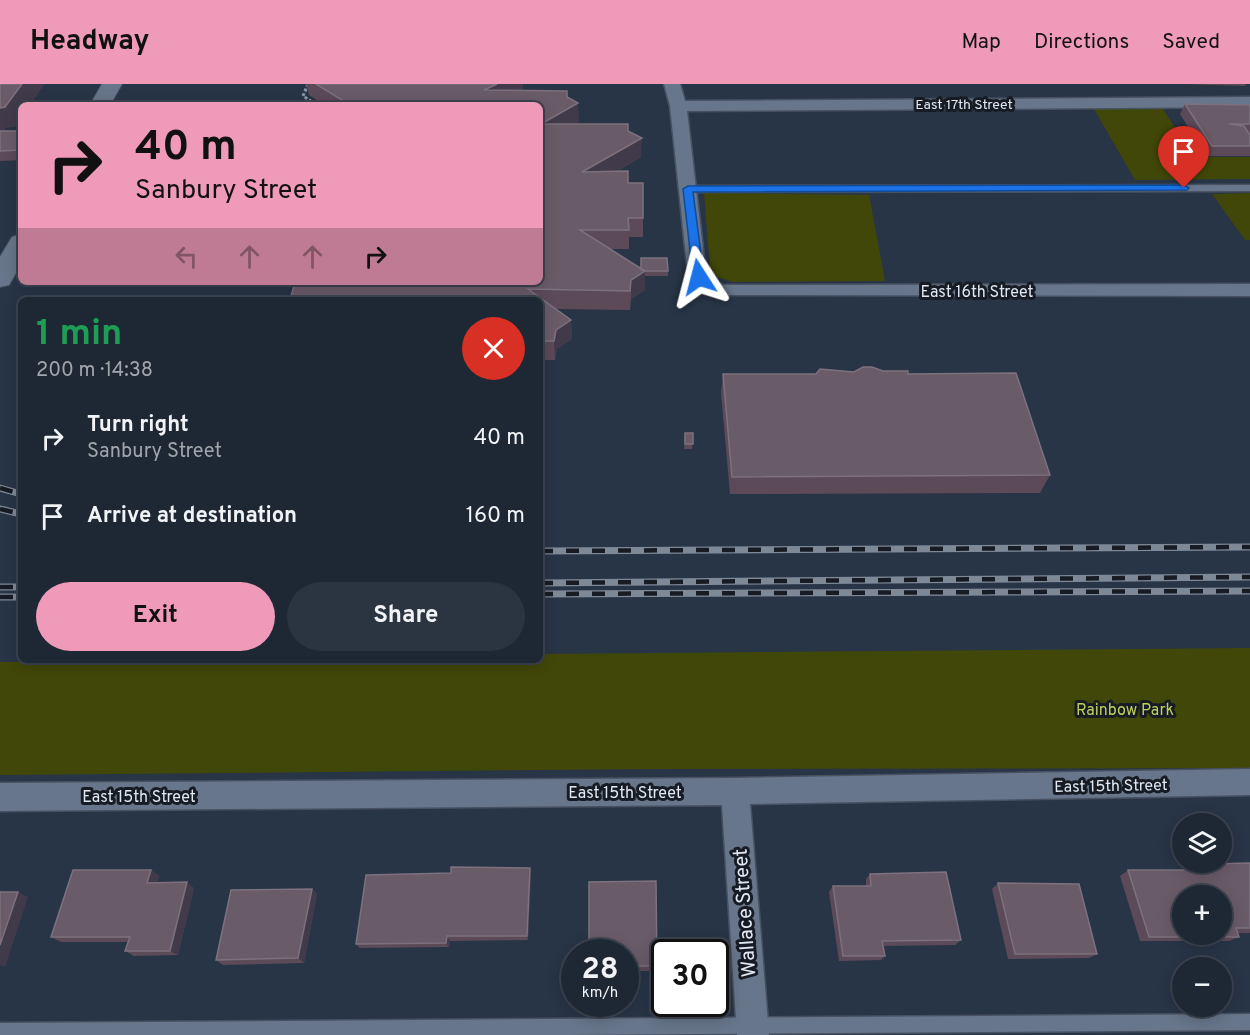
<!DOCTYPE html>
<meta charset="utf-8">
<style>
:root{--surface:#1e2835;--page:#2b3441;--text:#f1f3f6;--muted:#a1a6ad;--line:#3c4450;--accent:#ef9ab8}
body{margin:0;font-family:Overpass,sans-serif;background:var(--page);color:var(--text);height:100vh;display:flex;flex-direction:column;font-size:22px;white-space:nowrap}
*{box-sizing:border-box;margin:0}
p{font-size:20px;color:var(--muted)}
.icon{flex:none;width:33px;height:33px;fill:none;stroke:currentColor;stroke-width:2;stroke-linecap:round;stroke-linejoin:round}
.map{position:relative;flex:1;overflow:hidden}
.side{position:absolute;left:18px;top:213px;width:525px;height:366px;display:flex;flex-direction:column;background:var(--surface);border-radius:9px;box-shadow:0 3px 15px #0003,0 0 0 2px var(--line)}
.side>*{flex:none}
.hud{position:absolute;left:18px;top:18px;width:525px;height:183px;border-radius:9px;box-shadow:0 3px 15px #0003,0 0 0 2px var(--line);background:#ef9ab8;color:#111;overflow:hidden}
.tools{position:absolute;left:1172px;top:729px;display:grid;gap:12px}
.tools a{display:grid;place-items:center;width:60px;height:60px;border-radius:50%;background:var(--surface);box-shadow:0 3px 15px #0003,0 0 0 2px var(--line);font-size:30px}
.speed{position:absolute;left:561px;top:855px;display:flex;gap:12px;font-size:30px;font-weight:700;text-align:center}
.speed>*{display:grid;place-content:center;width:78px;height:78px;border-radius:50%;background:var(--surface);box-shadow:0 3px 15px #0003,0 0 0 2px var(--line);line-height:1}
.speed small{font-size:15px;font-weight:400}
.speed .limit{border:3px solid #111;border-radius:9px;background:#fff;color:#111}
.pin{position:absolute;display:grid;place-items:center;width:51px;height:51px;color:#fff;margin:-62px -26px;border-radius:50% 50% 50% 0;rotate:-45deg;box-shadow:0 0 6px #0007}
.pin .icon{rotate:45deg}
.me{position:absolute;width:66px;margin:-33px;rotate:351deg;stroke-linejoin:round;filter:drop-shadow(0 0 4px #0008)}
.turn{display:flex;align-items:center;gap:21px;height:126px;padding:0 18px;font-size:27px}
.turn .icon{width:78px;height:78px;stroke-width:2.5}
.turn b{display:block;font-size:42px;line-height:51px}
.lanes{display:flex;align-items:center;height:57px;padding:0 18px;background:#0003;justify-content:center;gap:30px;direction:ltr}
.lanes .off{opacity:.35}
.round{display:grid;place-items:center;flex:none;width:63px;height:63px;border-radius:32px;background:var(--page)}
.head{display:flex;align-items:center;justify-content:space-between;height:102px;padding:0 18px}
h1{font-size:36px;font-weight:700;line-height:45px;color:#1e9e55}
.button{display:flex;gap:12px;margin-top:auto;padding:12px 18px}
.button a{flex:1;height:69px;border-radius:36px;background:var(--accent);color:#111;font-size:24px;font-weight:700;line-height:69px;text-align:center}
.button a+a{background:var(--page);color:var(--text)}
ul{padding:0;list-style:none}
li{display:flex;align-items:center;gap:18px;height:78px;padding:0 18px}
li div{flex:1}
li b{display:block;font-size:22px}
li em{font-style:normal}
header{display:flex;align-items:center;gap:36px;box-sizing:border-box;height:84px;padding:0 30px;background:var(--accent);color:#111}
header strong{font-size:28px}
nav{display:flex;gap:33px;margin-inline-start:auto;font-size:21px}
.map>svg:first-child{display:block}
.green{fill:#414708}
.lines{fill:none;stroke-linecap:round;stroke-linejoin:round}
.service-casing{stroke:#475161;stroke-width:3}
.minor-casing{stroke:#475161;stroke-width:3}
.tertiary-casing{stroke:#475161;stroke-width:2}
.path{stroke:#8c96a5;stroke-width:3;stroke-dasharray:3 2;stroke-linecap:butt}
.service{fill:#67768a;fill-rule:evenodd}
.minor{fill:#67768a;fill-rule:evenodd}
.tertiary{fill:#67768a;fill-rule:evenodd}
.rail-casing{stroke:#7e8998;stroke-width:7}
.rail{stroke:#171c24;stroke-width:4.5;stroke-dasharray:13;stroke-linecap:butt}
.wall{fill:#5c4a58}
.shaded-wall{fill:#413a4a}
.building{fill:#6a5b69;stroke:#7d717e;stroke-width:1.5;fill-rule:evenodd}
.route{fill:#1a73e8;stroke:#114b97;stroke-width:1.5}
.labels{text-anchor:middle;stroke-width:6;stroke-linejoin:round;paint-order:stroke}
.far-street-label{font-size:14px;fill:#e0e8f4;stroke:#171c24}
.street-label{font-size:16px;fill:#e0e8f4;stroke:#171c24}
.park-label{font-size:16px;fill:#c1d05c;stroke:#171c24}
.near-street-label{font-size:20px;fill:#e0e8f4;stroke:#171c24}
</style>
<header>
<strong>Headway</strong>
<nav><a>Map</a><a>Directions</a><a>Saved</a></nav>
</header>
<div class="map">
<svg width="1250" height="951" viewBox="0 0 1250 951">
<rect width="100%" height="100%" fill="#283547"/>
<path class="green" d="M1094,25H1163L1194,73H1250V95L1135,96Z
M704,109L869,111L885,197L733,198L717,193L710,184Z
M1250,109V156H1245L1212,110Z
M1250,564V684L658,685L0,691V578L540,576V570Z"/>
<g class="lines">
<g class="service-casing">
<path id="service" d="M1250,101V107L688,108L684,105L688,102Z
M1250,930V946L565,951H0V939Z"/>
</g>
<g class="minor-casing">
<path id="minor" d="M664,0H680L685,17L1250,13V23L687,27L705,182L710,193L723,201L1250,200V212L713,211L695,201L687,182L670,22Z
M1250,685V711L750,720L769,951H737L722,721L0,727V699L735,694Z"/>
</g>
<g class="tertiary-casing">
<path id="tertiary" d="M102,0H122L110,21H90Z
M21,150V180L9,201L0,203V173L12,153Z"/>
</g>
<path class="path" d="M308,0L303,12L317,21"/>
<use href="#service" class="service"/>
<use href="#minor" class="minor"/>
<use href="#tertiary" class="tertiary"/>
<g class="rail-casing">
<path id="rail" d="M0,404L21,410
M0,425L21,430
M540,467L1250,463
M540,499L1250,493
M0,503H21
M540,510L1250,507
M0,513H21"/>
</g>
<use href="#rail" class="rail"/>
</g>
<path class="wall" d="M0,0H44L16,42L5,44L4,47H21V76L0,77Z
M306,0H523V6L567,13L579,38L575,40L628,47L641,73L616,88L628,87V99L643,134V153H629V165H610L641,185L668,187V192H645V206L631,215L630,226L555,225L571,236L572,255L557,265L555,276H540V216H290L540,21H325L309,11Z
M1184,0H1246L1245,2Z
M1185,20L1250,21V50H1249L1250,51V72H1206L1180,30Z
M883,287L908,290L1050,391L1040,409L730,410L721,309L723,290H816L854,288Z
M685,349H693L692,365H684Z
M1250,779V849H1238L1239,853L1229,857H1140L1120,792L1128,786H1202L1212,780Z
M151,786L159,792L157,799L194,804L178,871L134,872L125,867L128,858H61L51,853Z
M531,790L528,856L450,857L449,863L360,864L356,860Z
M870,790L961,856L955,861L883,862L885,872L881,876L839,877L829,808L833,802H866V795Z
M998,799L1097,870L1089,874L1008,875L992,805Z
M312,805L317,810L304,879L223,881L216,876Z
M626,868L657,882V887H626Z"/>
<path class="shaded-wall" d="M22,0H44L30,21H21V34L16,42L5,44L0,55V24Z
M497,0H523V7L484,6Z
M567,7L568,25L578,19L579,38L542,59L541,40L567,13Z
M642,54L641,73L583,107L582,88Z
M645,187V206L631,215V196Z
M571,236L572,255L557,265L555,276L554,257L556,246Z
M530,784L531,790L528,856L527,852Z
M151,786L159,792L155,804L147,799Z
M187,798L194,804L178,871L170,867Z
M312,805L317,810L304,879L298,874Z
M18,808L28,813L5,883L0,881V861Z
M447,852L450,857L449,863L446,859Z"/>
<path class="building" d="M0,0H22L5,23L0,24Z
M316,0H497L484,6L567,7V13L578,19L541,40H628V47L642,54L582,88L628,87V99H643V134H628L629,146H580L645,187L631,196L630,207L528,205L571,236L556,246L554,257H540V216H290L295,198H540V21H350Z
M1185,20L1250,21V40H1229L1244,42L1250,51V62H1212Z
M0,47H21V64L20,66L0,67Z
M641,174H667L668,187H644L641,185Z
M863,283H872L883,287H908V290L1016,289L1050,391L732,393L723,290H816L820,285L854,288Z
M685,349H693V360H685Z
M1250,779V844H1236L1239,853H1149L1128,786H1213L1212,780ZM1182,812H1221V850H1182Z
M451,783L530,784L527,852H447L446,859L356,860L366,791L451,789Z
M73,786H151L147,799L187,798L170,867H125L130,853H51Z
M946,788L961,856L882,857L885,872H843L833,802H871L870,790Z
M656,797L657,882H626V868H589V798Z
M998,799L1079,800L1097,870H1015Z
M312,805L298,874L216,876L231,806Z
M0,808H18L0,861Z"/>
<path class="route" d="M1184,101L1189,104L1187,106L693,108L704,193L699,196L693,193L683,105L688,102Z"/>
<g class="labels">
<g class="far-street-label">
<text x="964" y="25">East 17th Street</text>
</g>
<g class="street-label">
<text x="977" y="213">East 16th Street</text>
<text transform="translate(1111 701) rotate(-1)" y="6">East 15th Street</text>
<text x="625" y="714">East 15th Street</text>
<text x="139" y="718">East 15th Street</text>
</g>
<g class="park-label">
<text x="1125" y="631">Rainbow Park</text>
</g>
<g class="near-street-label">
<text transform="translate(744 829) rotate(-94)" y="7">Wallace Street</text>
</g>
</g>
</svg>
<div class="tools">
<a><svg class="icon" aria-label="layers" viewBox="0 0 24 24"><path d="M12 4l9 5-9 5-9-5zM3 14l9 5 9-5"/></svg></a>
<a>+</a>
<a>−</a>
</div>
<div class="speed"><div>28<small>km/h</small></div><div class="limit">30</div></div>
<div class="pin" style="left:1184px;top:104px;background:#d93025"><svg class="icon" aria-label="arrive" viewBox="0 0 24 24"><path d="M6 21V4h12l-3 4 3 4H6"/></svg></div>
<svg class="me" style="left:699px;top:193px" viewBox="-20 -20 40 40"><path d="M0-17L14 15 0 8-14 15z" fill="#1a73e8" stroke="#fff" stroke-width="4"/></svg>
<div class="hud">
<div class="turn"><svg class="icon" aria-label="right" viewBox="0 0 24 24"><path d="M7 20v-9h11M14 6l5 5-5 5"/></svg><div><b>40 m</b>Sanbury Street</div></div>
<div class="lanes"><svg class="icon off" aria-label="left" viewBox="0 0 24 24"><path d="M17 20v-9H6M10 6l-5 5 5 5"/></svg><svg class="icon off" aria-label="ahead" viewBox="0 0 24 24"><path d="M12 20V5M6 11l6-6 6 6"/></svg><svg class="icon off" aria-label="ahead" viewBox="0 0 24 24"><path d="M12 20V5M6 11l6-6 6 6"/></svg><svg class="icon" aria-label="right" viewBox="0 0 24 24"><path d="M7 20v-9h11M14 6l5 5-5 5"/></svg></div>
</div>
<section class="side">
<div class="head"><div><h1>1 min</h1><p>200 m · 14:38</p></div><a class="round" style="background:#d93025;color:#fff"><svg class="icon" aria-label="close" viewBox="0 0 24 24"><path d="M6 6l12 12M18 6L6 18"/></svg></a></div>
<ul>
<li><svg class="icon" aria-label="right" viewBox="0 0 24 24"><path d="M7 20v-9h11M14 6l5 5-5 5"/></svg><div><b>Turn right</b><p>Sanbury Street</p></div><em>40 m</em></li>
<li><svg class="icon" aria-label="arrive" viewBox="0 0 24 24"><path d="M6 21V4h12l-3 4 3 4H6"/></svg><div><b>Arrive at destination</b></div><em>160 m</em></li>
</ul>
<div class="button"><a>Exit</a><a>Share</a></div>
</section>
</div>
